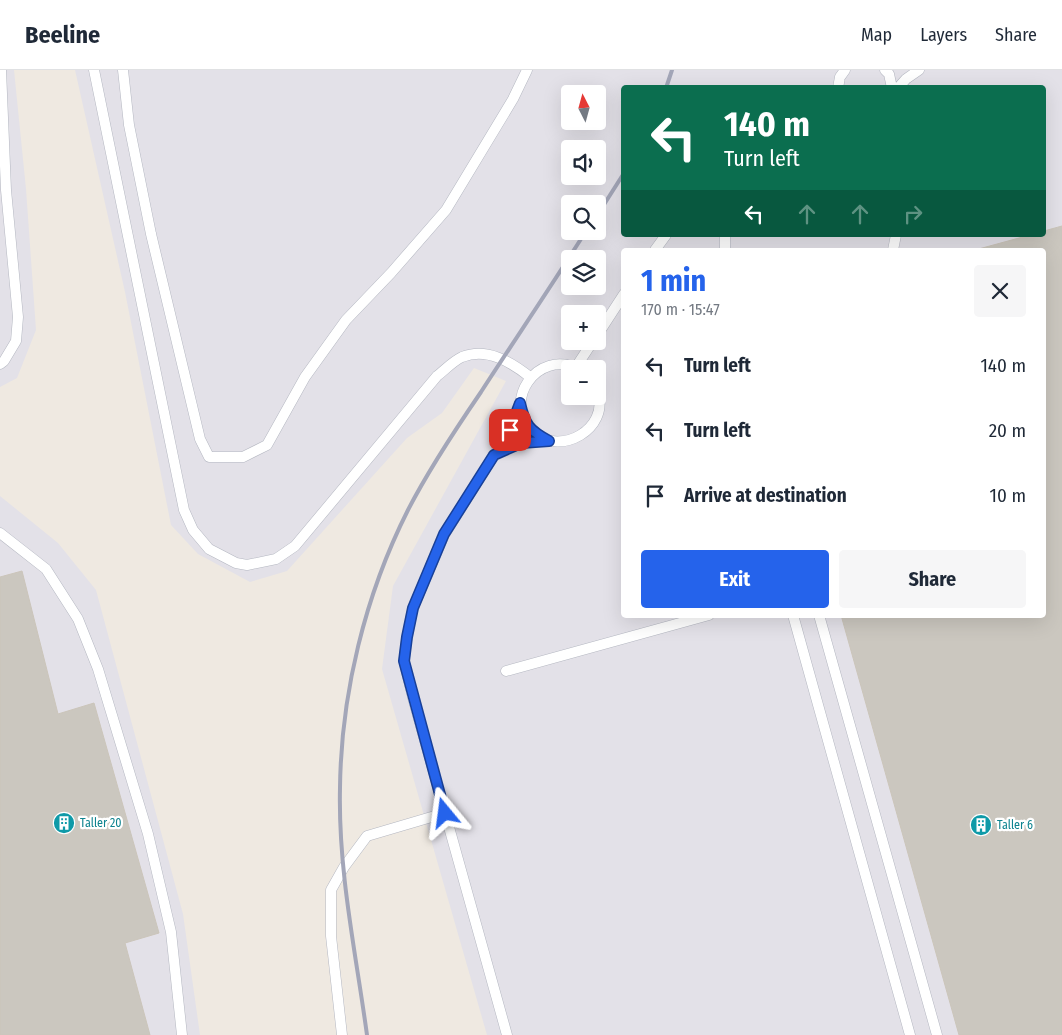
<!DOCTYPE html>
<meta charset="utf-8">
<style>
:root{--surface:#fff;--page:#f6f6f7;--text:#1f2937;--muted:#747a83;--line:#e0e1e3;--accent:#2563eb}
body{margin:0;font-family:"Fira Sans Condensed",sans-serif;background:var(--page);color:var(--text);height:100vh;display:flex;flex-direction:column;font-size:19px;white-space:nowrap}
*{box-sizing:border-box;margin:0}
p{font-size:16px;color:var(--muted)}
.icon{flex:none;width:28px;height:28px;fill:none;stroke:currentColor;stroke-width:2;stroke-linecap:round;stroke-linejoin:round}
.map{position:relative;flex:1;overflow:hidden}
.side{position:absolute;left:621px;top:178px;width:425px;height:370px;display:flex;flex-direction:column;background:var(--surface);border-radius:5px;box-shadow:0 5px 20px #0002}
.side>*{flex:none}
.hud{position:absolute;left:621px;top:15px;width:425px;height:152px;border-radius:5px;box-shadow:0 5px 20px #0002;background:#0b6e4f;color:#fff;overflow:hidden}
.needle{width:32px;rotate:354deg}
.buttons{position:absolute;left:561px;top:15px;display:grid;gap:10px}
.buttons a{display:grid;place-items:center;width:45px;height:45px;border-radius:5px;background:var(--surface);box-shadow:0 5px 20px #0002;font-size:25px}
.pin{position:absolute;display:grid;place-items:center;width:42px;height:42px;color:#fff;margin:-21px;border-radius:10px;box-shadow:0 2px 8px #0006}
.me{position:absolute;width:55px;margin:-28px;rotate:344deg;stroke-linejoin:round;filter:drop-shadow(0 0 4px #0008)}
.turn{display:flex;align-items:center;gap:18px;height:105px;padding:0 20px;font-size:22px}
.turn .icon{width:65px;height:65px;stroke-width:2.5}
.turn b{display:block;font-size:35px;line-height:42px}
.lanes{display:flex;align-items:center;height:48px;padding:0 20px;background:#0003;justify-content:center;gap:25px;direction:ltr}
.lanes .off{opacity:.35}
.round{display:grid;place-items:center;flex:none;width:52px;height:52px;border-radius:5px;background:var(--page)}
.head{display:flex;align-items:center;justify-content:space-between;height:85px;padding:0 20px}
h1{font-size:30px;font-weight:700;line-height:38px;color:var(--accent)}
.primary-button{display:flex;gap:10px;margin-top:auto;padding:10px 20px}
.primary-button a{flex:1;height:58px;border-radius:5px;background:var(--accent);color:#fff;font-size:20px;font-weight:700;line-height:58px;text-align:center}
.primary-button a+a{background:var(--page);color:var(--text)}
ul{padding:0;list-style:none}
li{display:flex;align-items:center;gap:15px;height:65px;padding:0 20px}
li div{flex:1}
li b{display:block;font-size:19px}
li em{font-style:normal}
header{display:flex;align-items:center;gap:30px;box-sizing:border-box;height:70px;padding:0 25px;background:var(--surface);border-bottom:1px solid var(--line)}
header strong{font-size:24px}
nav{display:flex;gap:28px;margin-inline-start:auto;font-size:18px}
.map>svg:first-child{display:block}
.industrial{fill:#e3e1e8;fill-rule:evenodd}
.building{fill:#cbc7bf;stroke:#cbc5ba}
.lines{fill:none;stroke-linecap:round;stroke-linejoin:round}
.lane-casing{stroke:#b4b7c1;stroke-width:11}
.lane{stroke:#fff;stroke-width:10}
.rail{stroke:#a3a6b8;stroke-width:4}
.route-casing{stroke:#184099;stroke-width:12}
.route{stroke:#2563eb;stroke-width:9}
.labels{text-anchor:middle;stroke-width:4.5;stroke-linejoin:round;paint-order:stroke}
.culture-label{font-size:12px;fill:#0d838f;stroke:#fff;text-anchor:start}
</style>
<header>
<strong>Beeline</strong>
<nav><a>Map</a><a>Layers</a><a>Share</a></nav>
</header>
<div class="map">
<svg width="1062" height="965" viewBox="0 0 1062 965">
<rect width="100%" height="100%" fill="#efe9e1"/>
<path class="industrial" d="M0,0H14L26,119L36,260L17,308L0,317Z
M75,0H1062V965H487L382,599L393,516L506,311L474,298L442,343L407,368L287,501L250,512L198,484L171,455L125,222ZM624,18H1044V165H624ZM570,24H598V51H570ZM570,79H598V106H570ZM570,134H598V161H570ZM624,180H1044V545H624ZM570,189H598V216H570ZM570,244H598V271H570ZM570,299H598V326H570Z
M0,426L58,473L96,520L183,844L200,965H0Z"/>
<path class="building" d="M1062,156V965H959L841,545H1044V180H975L1030,165H1044V161Z
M22,501L58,644L94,633L159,863L125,873L150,965H0V507Z"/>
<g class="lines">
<g class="lane-casing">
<path id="lane" d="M94,0L184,440L193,460L209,479L236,493L247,495L276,489L295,476L437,306C445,300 453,291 462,287C487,277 511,292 530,307
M123,0L129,55L151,164L200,369L209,387H243L267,375L305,307L346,250L391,203L446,140L513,29L527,0
M885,0L889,4L892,18
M838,18L840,7L845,0
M898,18L906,9L919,0
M655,180L666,165
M725,180V165
M893,180L896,165
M598,264L624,224
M0,294L4,291L16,271L18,247L6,120L1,0
M576,297L593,271
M578,299C537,278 500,333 534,363C561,386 609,359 598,323
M494,384L521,373L547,371
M0,463L46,499L78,549L98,599L148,764L171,862L182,965
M793,545L910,965
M819,545L937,965
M506,601L709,545
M342,965L331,866V820L344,797L367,766L445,743
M507,965L413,628L404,591L407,567L413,538L444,465L510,360L520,333"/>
</g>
<use href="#lane" class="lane"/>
<path class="rail" d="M666,18L672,0
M598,144L624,103
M367,965C356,884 338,801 340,718C341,624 365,525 408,440C429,399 455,360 481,322C516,268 552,215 586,161"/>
</g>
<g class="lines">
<g class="route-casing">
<path id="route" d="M445,743L404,591L407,567L413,538L444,464L494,385L521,373L549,371C529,360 525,355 520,333L510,360"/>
</g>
<use href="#route" class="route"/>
</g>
<defs>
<g id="building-disc" transform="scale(1.125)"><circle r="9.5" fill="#0f9aa8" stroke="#fff"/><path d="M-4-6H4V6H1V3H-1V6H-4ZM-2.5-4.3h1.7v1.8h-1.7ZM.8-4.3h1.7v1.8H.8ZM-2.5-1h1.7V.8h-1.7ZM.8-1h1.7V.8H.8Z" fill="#fff"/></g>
</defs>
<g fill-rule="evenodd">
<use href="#building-disc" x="64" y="753"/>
<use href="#building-disc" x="981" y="755"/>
</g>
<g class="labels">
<g class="culture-label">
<text x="80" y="757">Taller 20</text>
<text x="997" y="759">Taller 6</text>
</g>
</g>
</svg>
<div class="buttons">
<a><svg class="needle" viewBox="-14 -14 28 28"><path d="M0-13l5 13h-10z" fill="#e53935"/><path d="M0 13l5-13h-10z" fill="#747a83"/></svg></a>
<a><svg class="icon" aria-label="sound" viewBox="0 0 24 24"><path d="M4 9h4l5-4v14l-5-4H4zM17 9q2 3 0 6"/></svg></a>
<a><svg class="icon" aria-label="search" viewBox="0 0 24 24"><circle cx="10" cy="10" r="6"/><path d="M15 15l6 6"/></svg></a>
<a><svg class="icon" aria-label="layers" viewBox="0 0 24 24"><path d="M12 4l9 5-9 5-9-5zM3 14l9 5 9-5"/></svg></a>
<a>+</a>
<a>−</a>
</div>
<div class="pin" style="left:510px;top:360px;background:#d93025"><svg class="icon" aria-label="arrive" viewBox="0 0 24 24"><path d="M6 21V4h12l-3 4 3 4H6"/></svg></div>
<svg class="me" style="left:445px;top:743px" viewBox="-20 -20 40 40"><path d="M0-17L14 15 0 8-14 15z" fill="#2563eb" stroke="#fff" stroke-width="4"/></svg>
<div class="hud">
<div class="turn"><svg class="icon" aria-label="left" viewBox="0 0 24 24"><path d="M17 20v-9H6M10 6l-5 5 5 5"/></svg><div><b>140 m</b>Turn left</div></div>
<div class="lanes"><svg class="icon" aria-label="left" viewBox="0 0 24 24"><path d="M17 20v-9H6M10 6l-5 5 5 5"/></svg><svg class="icon off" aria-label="ahead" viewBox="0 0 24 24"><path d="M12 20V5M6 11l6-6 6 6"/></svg><svg class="icon off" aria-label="ahead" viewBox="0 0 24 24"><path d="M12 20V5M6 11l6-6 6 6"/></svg><svg class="icon off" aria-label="right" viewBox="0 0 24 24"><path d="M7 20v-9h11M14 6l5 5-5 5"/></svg></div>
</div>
<section class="side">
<div class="head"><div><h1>1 min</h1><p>170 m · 15:47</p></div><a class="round"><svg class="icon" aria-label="close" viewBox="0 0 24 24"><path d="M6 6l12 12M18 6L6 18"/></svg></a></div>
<ul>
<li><svg class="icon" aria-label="left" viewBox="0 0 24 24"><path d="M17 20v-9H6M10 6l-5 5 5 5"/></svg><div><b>Turn left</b></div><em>140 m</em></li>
<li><svg class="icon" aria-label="left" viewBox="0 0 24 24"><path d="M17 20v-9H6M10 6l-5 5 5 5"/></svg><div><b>Turn left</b></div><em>20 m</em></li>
<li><svg class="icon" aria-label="arrive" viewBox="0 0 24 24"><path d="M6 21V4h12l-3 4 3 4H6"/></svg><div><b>Arrive at destination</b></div><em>10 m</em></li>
</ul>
<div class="primary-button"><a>Exit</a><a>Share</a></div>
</section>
</div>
